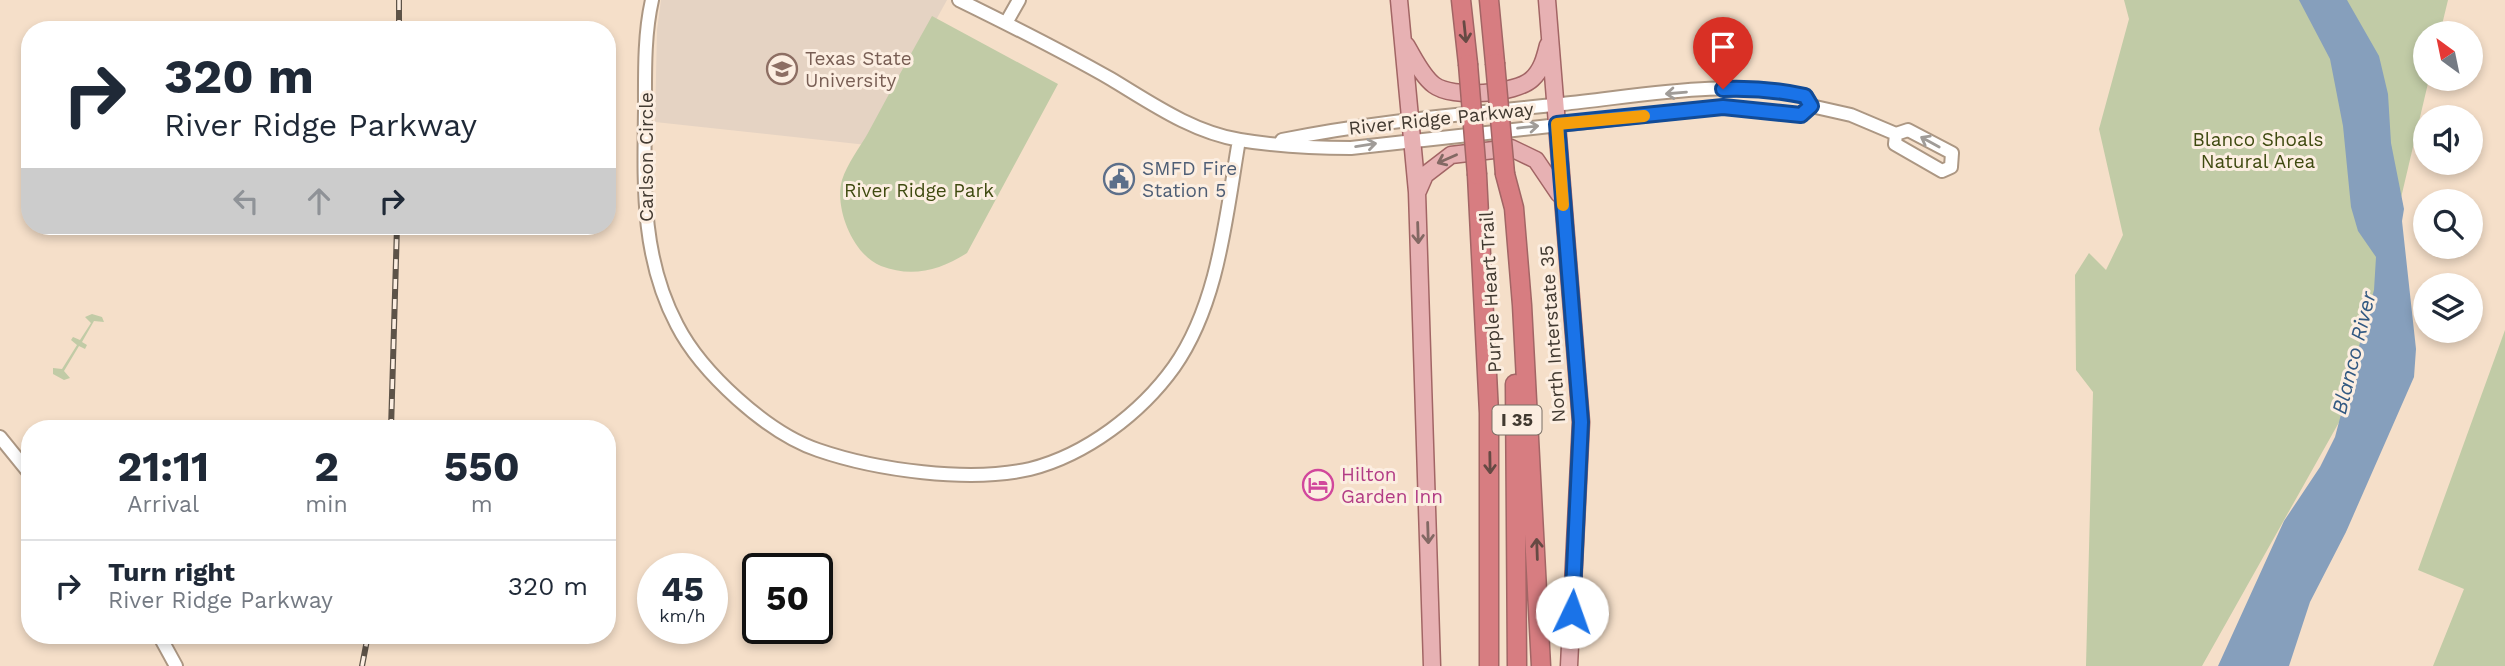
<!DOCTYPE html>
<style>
:root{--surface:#fff;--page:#f2f2f3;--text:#1f2937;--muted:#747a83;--line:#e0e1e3}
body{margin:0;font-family:"Work Sans",sans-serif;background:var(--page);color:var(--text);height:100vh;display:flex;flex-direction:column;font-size:26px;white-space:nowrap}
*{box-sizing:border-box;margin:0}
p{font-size:23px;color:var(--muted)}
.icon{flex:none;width:38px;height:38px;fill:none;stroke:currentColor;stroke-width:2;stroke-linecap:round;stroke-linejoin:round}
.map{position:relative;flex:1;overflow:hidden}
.panel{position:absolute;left:21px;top:420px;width:595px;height:224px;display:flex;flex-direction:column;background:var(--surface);border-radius:28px;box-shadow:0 4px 10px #0003}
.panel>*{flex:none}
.banner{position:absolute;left:21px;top:21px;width:595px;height:214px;border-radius:28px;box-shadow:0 4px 10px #0003;background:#fff;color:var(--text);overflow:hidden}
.needle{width:46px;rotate:327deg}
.tools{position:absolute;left:2413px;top:21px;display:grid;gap:14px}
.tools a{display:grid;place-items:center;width:70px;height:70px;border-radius:50%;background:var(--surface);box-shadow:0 4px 10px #0003;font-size:35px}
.speed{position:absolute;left:637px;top:553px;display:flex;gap:14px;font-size:35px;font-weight:700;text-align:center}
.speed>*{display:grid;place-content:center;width:91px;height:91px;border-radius:50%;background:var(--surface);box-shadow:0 4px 10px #0003;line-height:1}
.speed small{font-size:18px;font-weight:400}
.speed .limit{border:4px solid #111;border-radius:10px;background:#fff;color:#111}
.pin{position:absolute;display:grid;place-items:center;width:60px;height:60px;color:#fff;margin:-72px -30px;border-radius:50% 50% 50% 0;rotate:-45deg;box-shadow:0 0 7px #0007}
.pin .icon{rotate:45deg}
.me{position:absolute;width:77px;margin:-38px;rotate:3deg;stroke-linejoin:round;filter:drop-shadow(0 0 5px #0008)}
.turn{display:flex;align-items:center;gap:24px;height:147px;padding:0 28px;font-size:32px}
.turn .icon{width:91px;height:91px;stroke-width:2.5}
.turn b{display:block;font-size:49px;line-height:60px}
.lanes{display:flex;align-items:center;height:66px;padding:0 28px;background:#0003;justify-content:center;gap:35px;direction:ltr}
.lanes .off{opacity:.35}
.eta{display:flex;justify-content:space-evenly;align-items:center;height:119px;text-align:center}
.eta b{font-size:42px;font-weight:700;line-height:49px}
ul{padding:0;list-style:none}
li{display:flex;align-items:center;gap:21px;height:91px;padding:0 28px;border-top:2px solid var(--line)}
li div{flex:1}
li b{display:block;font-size:26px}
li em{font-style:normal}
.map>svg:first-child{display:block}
.education{fill:#e5d3c3}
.green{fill:#c1cba6}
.water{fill:#869fbc}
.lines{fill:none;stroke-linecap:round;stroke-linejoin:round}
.minor-casing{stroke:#ac9783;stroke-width:16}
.major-casing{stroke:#a26565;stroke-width:19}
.highway-casing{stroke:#a26565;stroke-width:21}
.minor{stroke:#fff;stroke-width:12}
.major{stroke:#e7b1b3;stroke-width:16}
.highway{stroke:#d77d81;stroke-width:18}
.rail-casing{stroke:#5d5348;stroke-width:6}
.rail{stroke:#fceee1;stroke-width:3.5;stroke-dasharray:10;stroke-linecap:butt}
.highway-bridge-casing{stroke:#a26565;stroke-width:21;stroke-linecap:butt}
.highway-bridge{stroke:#d77d81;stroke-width:18}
.oneway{stroke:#664a44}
.oneway2{stroke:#a09c98}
.oneway3{stroke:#836964}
.route-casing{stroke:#114b97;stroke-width:18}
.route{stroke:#1a73e8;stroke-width:12}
.slow{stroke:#f59e0b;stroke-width:12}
.labels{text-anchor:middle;stroke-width:6;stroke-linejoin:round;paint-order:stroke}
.shield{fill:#fceee1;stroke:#796f65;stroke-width:2}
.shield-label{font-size:18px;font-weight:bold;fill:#413930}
.education-label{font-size:19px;fill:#785e54;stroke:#fceee1;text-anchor:start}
.street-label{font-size:19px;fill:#413930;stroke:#fceee1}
.park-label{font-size:19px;fill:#3f4a10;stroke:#fceee1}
.service-label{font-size:19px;fill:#4e5e75;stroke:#fceee1;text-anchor:start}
.hotel-label{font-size:19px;fill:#b23c85;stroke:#fceee1;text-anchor:start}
.water-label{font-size:21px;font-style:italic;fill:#325982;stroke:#fceee1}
</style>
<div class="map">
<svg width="2505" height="666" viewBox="0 0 2505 666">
<rect width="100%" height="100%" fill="#f5dfc9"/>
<path class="education" d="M661,0H947L867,145L655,122L657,30Z"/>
<path class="green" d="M2124,0H2448L2440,33H2426V79H2429L2384,270L2401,312L2202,666H2086L2093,392L2076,370L2075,275L2089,253L2106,270L2123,235L2099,129L2129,19Z
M932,16L1058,84L967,253C941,270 912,278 881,266C853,255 834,208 842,180C847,164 860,147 868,133C889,94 910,55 932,16Z
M92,314L102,317L104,322L94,321L82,342L87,345L85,349L79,346L64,371L70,378L64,380L53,374V368L62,369L77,345L71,340L73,337L80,340L91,323L85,317Z
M2505,330V666H2433L2464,589L2418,570Z"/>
<path class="water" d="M2299,0H2347L2379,56L2388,94L2391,143L2404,209L2402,221L2416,349L2414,377L2346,532L2310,602L2289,666H2218L2284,521L2320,467L2335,437L2374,290L2376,257L2358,231L2351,207L2343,126L2330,59Z"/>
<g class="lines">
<g class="minor-casing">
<path id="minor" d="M652,0C644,35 645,74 645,110C644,185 641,257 677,325C701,372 767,433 818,450C876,470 969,483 1030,469C1086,455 1141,413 1174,367C1219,303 1226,215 1239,140
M959,0C1010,25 1062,51 1111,79C1151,103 1192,132 1240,140C1276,146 1314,148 1351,148L1722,107L1801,115L1811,106
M1006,23L1019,0
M1811,106L1851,115L1896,134L1908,130L1952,153L1951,167L1942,171L1895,144L1896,134
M1282,140C1375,121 1468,114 1562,104C1641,96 1727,78 1806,96L1811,106
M0,437L30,474
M159,635L176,666"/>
</g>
<g class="major-casing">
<path id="major" d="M1399,0L1417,192L1432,666
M1547,0L1581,422L1569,666
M1406,45C1414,58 1422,76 1434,85C1452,99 1516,94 1532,79C1542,70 1545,57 1548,45
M1418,191L1425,175L1451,155L1511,148L1536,160L1559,194"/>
</g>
<g class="highway-casing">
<path id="highway" d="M1461,0L1468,64
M1489,0L1495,63
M1505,174L1514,208L1522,305L1541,666
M1477,175L1489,413V666
M1515,384L1517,666"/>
</g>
<use href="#minor" class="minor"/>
<use href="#major" class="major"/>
<use href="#highway" class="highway"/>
<g class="rail-casing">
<path id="rail" d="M399,30V0
M391,429L397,226
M362,666L368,635"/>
</g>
<use href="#rail" class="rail"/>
<g class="highway-bridge-casing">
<path id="highway-bridge" d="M1495,63L1505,174
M1468,64L1477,175"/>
</g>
<use href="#highway-bridge" class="highway-bridge"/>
</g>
<defs><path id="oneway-shaft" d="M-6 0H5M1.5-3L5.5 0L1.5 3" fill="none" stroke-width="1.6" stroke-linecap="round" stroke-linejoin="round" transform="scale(1.75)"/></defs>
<g class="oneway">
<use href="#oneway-shaft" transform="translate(1465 32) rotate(84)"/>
<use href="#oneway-shaft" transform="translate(1490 463) rotate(89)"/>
<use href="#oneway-shaft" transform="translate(1537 549) rotate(-92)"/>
</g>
<g class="oneway2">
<use href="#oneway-shaft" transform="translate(1676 93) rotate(175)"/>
<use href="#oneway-shaft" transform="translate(1528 127) rotate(-6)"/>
<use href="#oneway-shaft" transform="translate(1930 142) rotate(-151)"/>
<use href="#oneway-shaft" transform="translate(1366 145) rotate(-9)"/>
</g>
<g class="oneway3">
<use href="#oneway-shaft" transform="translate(1447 159) rotate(156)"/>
<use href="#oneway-shaft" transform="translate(1418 233) rotate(88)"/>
<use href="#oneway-shaft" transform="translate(1428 533) rotate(88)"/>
</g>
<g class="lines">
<g class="route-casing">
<path id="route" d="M1572,612L1581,422L1557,124L1723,107L1801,115L1811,106L1805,96C1778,90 1751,88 1723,89"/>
</g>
<use href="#route" class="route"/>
<path class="slow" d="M1563,205L1557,124L1644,116"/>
</g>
<defs>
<g id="university-ring" transform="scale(1.575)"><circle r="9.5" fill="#fceee1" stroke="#8d6e63" stroke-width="1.5"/><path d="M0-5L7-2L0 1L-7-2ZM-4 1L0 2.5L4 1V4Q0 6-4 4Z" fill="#8d6e63"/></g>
<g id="civic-ring" transform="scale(1.575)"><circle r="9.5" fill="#fceee1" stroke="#5c6f8a" stroke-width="1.5"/><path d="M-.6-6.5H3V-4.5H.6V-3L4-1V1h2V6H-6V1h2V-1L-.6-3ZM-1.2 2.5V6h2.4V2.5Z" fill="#5c6f8a"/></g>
<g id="hotel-ring" transform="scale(1.575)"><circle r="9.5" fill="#fceee1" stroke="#d1479c" stroke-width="1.5"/><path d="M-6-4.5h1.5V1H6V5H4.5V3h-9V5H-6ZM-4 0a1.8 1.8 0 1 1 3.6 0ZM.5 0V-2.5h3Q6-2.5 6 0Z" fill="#d1479c"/></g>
</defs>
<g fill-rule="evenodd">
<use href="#university-ring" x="782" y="69"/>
<use href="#civic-ring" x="1119" y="179"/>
<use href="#hotel-ring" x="1318" y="485"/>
</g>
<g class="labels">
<rect class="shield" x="1492.5" y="405.5" width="49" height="29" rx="5"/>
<g class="shield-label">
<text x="1517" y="426">I 35</text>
</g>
<g class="education-label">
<text x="805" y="65">Texas State<tspan x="805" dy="22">University</tspan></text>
</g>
<g class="street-label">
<text transform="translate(1441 118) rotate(-6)" y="7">River Ridge Parkway</text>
<text transform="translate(646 157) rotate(-90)" y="7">Carlson Circle</text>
<text transform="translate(1490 292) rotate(-93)" y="7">Purple Heart Trail</text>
<text transform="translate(1552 334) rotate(-94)" y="7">North Interstate 35</text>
</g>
<g class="park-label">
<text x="2258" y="146">Blanco Shoals<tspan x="2258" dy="22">Natural Area</tspan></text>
<text x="919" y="197">River Ridge Park</text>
</g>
<g class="service-label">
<text x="1142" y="175">SMFD Fire<tspan x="1142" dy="22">Station 5</tspan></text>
</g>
<g class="hotel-label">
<text x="1341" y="481">Hilton<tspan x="1341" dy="22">Garden Inn</tspan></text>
</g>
<g class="water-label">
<text transform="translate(2354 353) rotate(-76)" y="7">Blanco River</text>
</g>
</g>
</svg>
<div class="tools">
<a><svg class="needle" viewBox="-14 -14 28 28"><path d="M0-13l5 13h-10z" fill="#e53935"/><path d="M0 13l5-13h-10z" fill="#747a83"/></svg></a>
<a><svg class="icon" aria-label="sound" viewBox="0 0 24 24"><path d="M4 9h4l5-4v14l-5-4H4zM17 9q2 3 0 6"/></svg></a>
<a><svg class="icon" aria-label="search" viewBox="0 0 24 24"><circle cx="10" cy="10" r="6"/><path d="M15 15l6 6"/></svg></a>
<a><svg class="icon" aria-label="layers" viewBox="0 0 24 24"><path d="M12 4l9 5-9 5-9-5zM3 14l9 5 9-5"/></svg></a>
</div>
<div class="speed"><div>45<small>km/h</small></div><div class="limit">50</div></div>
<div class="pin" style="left:1723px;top:89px;background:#d93025"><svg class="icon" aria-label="arrive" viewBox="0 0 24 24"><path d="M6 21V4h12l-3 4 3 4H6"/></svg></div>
<svg class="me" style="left:1572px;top:612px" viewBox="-20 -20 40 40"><circle r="19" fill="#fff"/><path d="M0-13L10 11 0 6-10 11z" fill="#1a73e8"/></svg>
<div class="banner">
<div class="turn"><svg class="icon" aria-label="right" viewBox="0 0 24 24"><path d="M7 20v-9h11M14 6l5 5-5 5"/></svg><div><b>320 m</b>River Ridge Parkway</div></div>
<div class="lanes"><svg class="icon off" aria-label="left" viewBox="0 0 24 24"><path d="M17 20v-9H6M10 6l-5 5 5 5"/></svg><svg class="icon off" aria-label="ahead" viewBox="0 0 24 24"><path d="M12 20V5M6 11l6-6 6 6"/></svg><svg class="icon" aria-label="right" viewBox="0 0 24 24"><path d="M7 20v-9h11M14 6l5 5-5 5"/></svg></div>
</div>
<section class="panel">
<div class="eta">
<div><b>21:11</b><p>Arrival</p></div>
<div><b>2</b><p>min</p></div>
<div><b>550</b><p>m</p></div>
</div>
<ul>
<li><svg class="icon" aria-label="right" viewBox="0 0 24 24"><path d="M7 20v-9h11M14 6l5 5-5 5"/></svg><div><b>Turn right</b><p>River Ridge Parkway</p></div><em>320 m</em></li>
</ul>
</section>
</div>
